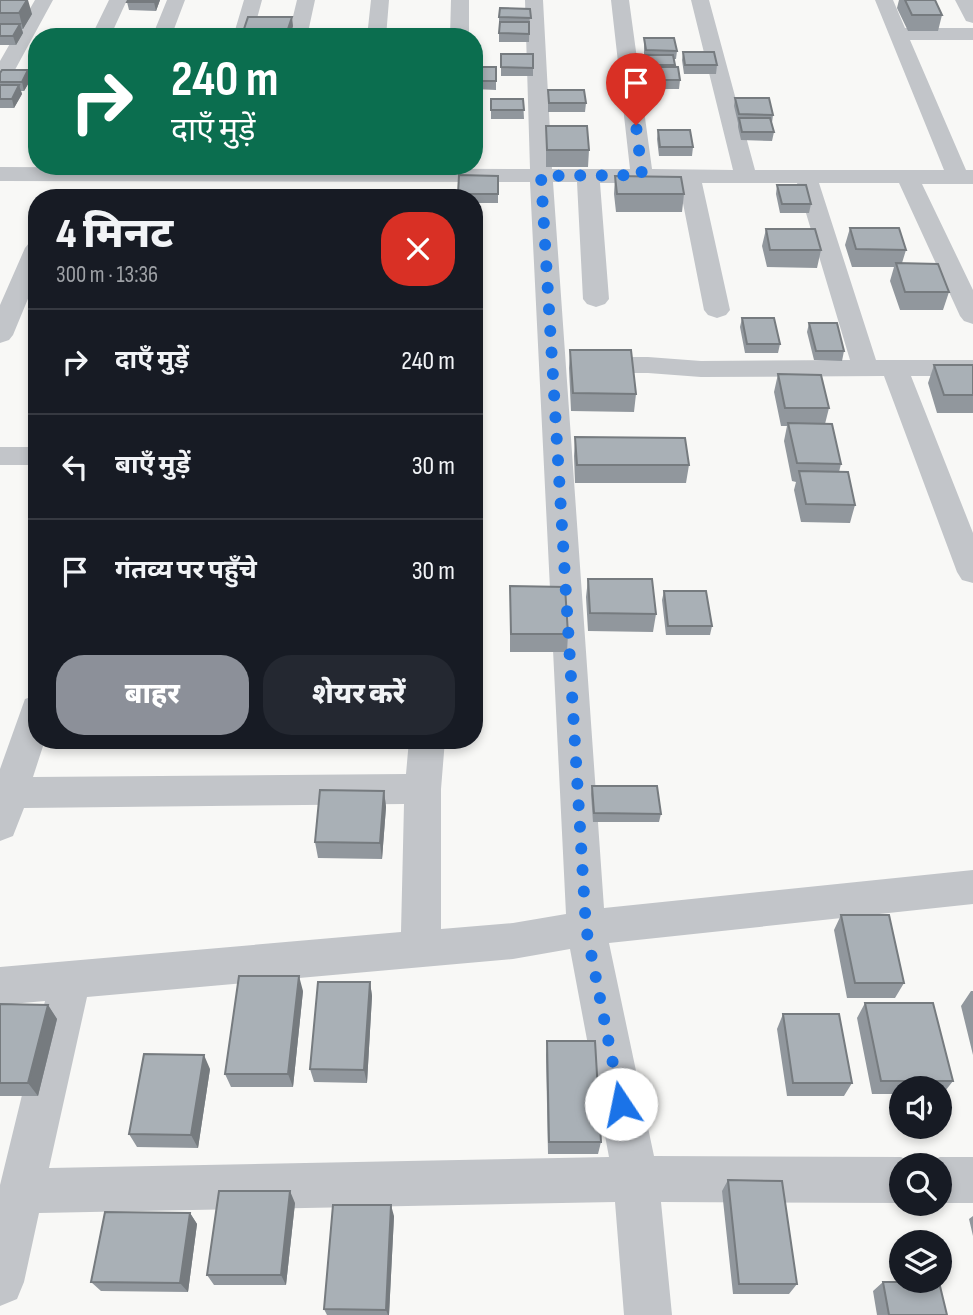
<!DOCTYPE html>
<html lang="hi">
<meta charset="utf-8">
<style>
:root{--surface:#171b24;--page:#242831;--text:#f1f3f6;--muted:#9ea1a6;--line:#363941;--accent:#8c9099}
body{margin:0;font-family:"Sofia Sans Condensed","Noto Sans Devanagari",sans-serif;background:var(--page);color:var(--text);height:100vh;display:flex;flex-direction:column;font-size:26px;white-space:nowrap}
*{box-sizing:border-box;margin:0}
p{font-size:23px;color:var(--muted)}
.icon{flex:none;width:38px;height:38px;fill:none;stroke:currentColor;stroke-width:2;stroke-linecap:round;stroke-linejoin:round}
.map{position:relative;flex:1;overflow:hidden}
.drawer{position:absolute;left:28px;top:189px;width:455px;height:560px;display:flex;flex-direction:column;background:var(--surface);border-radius:28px;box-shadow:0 4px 10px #0003}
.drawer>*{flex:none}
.top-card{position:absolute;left:28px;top:28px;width:455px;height:147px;border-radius:28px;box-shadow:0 4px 10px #0003;background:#0b6e4f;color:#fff;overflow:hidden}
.tools{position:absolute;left:889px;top:1076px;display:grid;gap:14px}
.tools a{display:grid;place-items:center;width:63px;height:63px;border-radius:50%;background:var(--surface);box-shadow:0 4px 10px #0003;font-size:35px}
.pin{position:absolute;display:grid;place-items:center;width:60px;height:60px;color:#fff;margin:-72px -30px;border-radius:50% 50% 50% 0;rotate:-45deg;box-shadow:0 0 7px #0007}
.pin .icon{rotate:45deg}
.me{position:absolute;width:77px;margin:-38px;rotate:349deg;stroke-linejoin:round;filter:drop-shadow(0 0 5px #0008)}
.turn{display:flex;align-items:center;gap:24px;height:147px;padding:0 28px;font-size:32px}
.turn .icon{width:91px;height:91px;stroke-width:2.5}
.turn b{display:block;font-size:49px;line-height:60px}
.round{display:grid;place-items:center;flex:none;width:74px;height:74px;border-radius:28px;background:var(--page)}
.summary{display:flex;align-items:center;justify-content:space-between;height:119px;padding:0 28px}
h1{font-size:42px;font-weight:800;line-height:52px}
.action{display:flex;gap:14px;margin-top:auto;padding:14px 28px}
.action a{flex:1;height:80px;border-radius:28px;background:var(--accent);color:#fff;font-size:28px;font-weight:800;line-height:80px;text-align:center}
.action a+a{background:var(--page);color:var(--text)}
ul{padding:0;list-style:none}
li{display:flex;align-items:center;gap:21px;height:105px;padding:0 28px;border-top:2px solid var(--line)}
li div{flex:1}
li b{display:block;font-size:26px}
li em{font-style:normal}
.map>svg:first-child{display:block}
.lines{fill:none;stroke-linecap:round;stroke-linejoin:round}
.street{fill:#c2c5c9;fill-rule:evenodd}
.wall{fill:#91979d}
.shaded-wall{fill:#767b7f}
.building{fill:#a9b0b6;stroke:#767b7f;stroke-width:2}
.route{stroke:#1a73e8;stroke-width:12;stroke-dasharray:0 21.6}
</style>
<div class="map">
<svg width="973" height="1315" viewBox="0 0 973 1315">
<rect width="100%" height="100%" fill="#f8f8f6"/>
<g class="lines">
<path class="street" d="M35,0H53L10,79L7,83L0,85V61Z
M109,0H127L110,37H91Z
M167,0H185L171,37H152Z
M244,0H262L252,37H233Z
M297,0H315L307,37H288Z
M371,0H389L386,37H367Z
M451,0H469V37H450Z
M525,0H543L552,169H630L611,0H629L652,169L733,170L691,0H709L755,170H944L875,0H893L905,28H973V40H910L966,170H973V184H922L973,290V324L964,321L960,316L899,183H819L876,360H973V376H911L973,533V583L962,580L957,572L884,376L701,377L648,373H587L578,371L574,365L578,359L587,357H648L701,361L850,360L797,183H702L730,310L726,315L717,318L708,315L704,310L679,183H600L609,299L605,304L596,307L587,304L583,299L577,182H553L604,908L973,870V904L609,943L654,1156L901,1157L918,1166H901V1203L661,1202L672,1315H624L615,1202L39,1213L24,1282L17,1299L0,1306V1185L45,1001L0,1005V967L401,932L404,804L24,808L13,836L0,841V769L25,699L37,695V740H45L33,777L406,774L409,740H445L441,789V929L513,923L566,914L530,182L0,181V167L530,169ZM570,949L609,1157L49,1168L87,997L513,959Z
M955,0H973V23L966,21Z
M37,241V277L13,335L9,340L0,343V305L25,248L29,243Z
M0,447H37V465H0Z
M940,1157H973V1203H940V1166H923Z"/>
</g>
<path class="wall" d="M0,0L32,14L23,29H22L23,33L16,45H0Z
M128,0H160L156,11L129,10L127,2Z
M899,0H905L942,15L938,31H908L897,8Z
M530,9L529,42H499V17Z
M293,26L290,37H245L244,29Z
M644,38L677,51L676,59H674L675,67L680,80L679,89H649L647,74H645L644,63Z
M683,52L717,65L716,74H684L682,60Z
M501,54H533V76H501Z
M474,67H496V90L474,89Z
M28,70L31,79L24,91H21L22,94L14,108H0V73Z
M37,70V90H32L29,82Z
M548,90L586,103L585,112H548Z
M735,98L773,115L772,123L774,132L772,141L741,140L738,127V123L734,106Z
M491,99H523L524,119H491Z
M546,126L589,150L588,167H546Z
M658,130L693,147L692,156H659L657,139Z
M336,166H373L372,172L336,171Z
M404,166H448V167Z
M459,175L498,176V203H474V198H458Z
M615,176L684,194L682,212H616L614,194Z
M777,185L811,204L809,213H780L776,194Z
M850,228L906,250L902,263L949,292L943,310H900L890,281L894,267H852L845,245Z
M766,229L821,250L817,268L767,267L762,246Z
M742,318L780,344L778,353H745L740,327Z
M809,323L844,351L842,361L814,360L807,332Z
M570,350L636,394L634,412L571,411L569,368Z
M934,365H973V413H937L928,383Z
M778,374L829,408L825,424L841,464L839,472L855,505L850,523L801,522L794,490L796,482L792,481L784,441L787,426H781L774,392Z
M575,437L689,465L686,483H575L574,456Z
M588,579L656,614L653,632L588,631L586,597Z
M510,586L568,634L567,652H510Z
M664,591L712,626L710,635H666L662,600Z
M592,786L661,814L659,822H593L591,794Z
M384,791L386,807L382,859L318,858L315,842Z
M841,915L904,983L895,998H847L834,930Z
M370,982L372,996L367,1083L314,1082L310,1069Z
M303,991L293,1087H231L225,1074Z
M971,991H973V1055L961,1006Z
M865,1003L953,1081L942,1095H940V1088H901V1094H872L857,1018Z
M0,1004L48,1005L57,1019L38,1096H0Z
M783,1014L852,1083L844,1096H787L777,1029Z
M547,1041L601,1142L598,1154H548L546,1055Z
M210,1069L198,1148L137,1147L129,1134Z
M728,1180L797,1284L789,1294H733L722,1191Z
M295,1203L286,1285H214L207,1275Z
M190,1213L197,1224L188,1292L101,1291L91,1282Z
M394,1216L389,1315H327L324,1309Z
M973,1216V1236L969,1219Z
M883,1282L947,1315H877L873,1291Z"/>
<path class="shaded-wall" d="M27,0H28L32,14L23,29L19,13Z
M155,0H160L156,11L154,2Z
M292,17L293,26L289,37L288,29Z
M20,24L23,33L16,45L13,36Z
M28,70L31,79L24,91L22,82Z
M19,85L22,94L14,108L12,99Z
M384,791L386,807L382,859L380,843Z
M299,976L303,991L293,1087L288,1074Z
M370,982L372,996L367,1083L364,1070Z
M48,1005L57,1019L38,1096L28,1083Z
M204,1055L210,1069L198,1148L191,1135Z
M290,1191L295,1203L286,1285L281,1275Z
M391,1205L394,1216L389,1315H388L386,1310Z
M190,1213L197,1224L188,1292L180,1283Z"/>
<path class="building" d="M0,0H27L19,13H0Z
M128,0H155L154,2H127Z
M905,0H935L942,15H912Z
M500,8L530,9L531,18L499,17Z
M248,17H292L288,29H244Z
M500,22H529V34L499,33Z
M0,24H20L13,36H0Z
M644,38H674L677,51L646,50Z
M683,52H714L717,65H685Z
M501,54H533V68L501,67Z
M644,55H673L675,65H646Z
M474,67H496V81H474Z
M648,67H678L680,80H650Z
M2,70H28L22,82H0V73Z
M36,70L37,82H29Z
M0,85H19L12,99H0Z
M548,90H584L586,103H549Z
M735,98H769L773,115L739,114Z
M491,99H523L524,110H491Z
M739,118H770L774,132H742Z
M546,126H587L589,150H547Z
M658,130H690L693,147H660Z
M459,175L498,176V194H458Z
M615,176L681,177L684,194H617Z
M777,185H806L811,204H782Z
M850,228H899L906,250L856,249Z
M766,229H815L821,250H770Z
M896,263L938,264L949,292H905Z
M742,318H774L780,344H747Z
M809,323H837L844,351H816Z
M570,350H631L636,394L573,393Z
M934,365H973V395H944Z
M778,374L821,375L829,408H785Z
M788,423L832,424L841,464L797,463Z
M575,437L685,438L689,465H577Z
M799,471L848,472L855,505L806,504Z
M588,579H652L656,614L590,613Z
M510,586L565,587L568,634H511Z
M664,591H706L712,626H668Z
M592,786H657L661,814L594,813Z
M320,790L384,791L380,843L315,842Z
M841,915H889L904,983H855Z
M239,976H299L288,1074H225Z
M318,982H370L364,1070L310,1069Z
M865,1003H933L953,1081H881Z
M0,1004L48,1005L28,1083H0Z
M783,1014H839L852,1083H793Z
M547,1041H595L601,1142H549Z
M144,1054L204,1055L191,1135L129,1134Z
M728,1180L782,1181L797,1284H739Z
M219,1191H290L281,1275H207Z
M333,1205H391L386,1310L324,1309Z
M105,1212L190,1213L180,1283L91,1282Z
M883,1282H939L947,1315H889Z"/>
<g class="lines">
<path class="route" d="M621,1104L586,928L541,176L642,175L636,125"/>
</g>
</svg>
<div class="tools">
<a><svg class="icon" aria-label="sound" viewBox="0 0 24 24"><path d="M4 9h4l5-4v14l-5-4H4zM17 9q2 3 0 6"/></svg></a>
<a><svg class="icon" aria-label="search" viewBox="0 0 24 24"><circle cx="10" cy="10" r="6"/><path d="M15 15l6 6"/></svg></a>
<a><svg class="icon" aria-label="layers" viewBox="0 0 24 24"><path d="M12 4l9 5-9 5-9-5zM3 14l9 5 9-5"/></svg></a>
</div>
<div class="pin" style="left:636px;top:125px;background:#d93025"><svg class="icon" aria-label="arrive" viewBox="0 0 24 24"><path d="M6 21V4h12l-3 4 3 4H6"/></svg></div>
<svg class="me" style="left:621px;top:1104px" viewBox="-20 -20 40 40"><circle r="19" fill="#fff"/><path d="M0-13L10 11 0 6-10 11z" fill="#1a73e8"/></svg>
<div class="top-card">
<div class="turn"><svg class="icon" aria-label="right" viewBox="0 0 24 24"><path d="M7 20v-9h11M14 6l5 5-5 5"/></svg><div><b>240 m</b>दाएँ मुड़ें</div></div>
</div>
<section class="drawer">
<div class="summary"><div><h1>4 मिनट</h1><p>300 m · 13:36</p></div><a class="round" style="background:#d93025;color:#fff"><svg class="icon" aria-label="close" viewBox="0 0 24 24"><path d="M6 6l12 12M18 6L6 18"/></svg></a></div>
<ul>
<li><svg class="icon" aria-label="right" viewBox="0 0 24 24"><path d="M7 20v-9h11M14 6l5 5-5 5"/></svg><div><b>दाएँ मुड़ें</b></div><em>240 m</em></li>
<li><svg class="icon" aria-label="left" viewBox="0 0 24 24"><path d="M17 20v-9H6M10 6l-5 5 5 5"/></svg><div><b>बाएँ मुड़ें</b></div><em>30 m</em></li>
<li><svg class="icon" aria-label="arrive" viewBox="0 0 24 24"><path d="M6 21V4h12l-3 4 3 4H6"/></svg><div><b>गंतव्य पर पहुँचे</b></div><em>30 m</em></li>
</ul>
<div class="action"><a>बाहर</a><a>शेयर करें</a></div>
</section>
</div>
